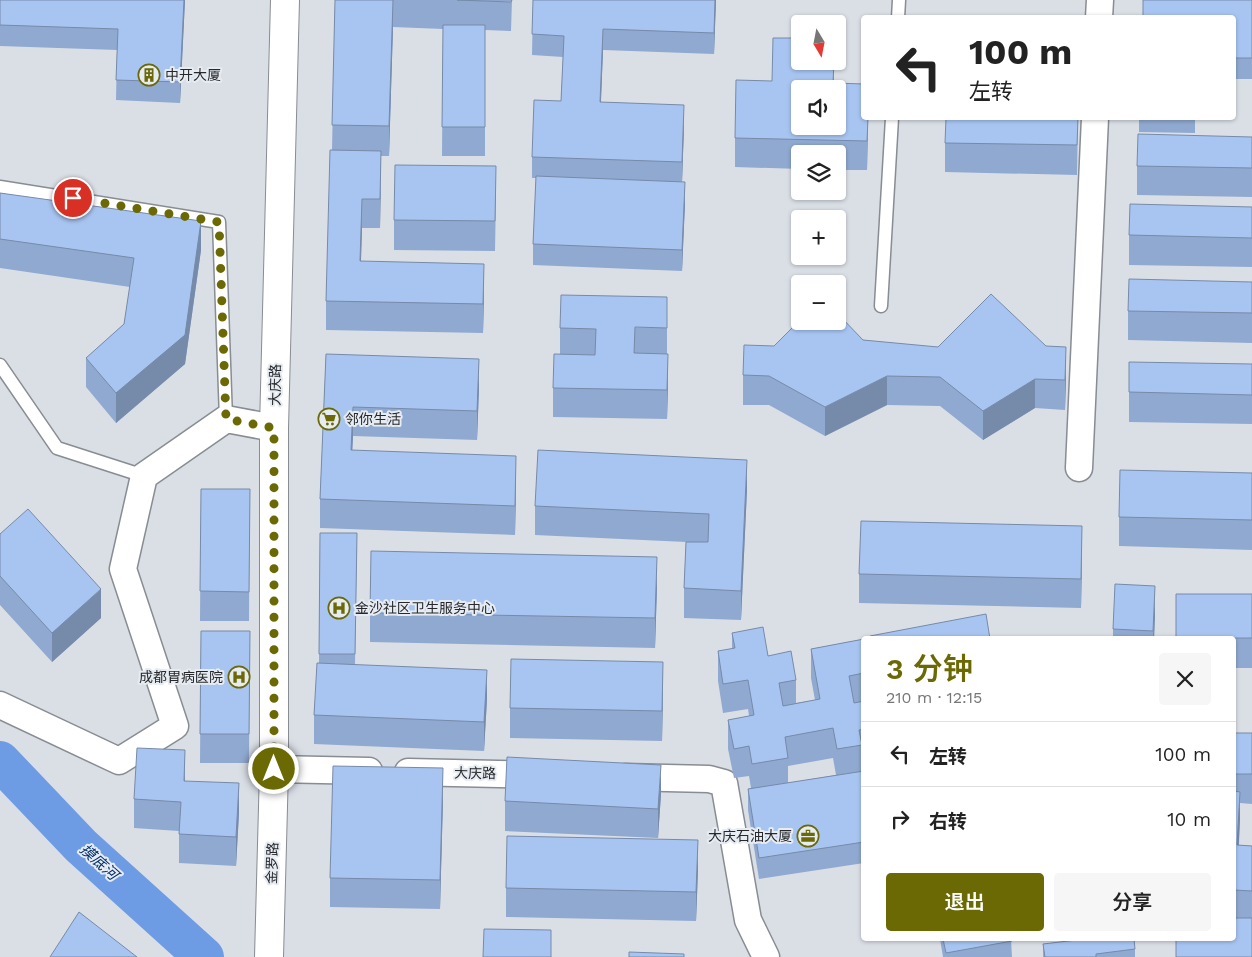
<!DOCTYPE html>
<html lang="zh">
<meta charset="utf-8">
<style>
:root{--surface:#fff;--page:#f6f6f6;--text:#222;--muted:#767676;--line:#e0e0e0;--accent:#6a6904}
body{margin:0;font-family:"Work Sans","Noto Sans SC",sans-serif;background:var(--page);color:var(--text);height:100vh;display:flex;flex-direction:column;font-size:19px;white-space:nowrap}
*{box-sizing:border-box;margin:0}
p{font-size:16px;color:var(--muted)}
.icon{flex:none;width:28px;height:28px;fill:none;stroke:currentColor;stroke-width:2;stroke-linecap:round;stroke-linejoin:round}
.map{position:relative;flex:1;overflow:hidden}
.side{position:absolute;left:861px;top:636px;width:375px;height:305px;display:flex;flex-direction:column;background:var(--surface);border-radius:5px;box-shadow:0 1px 4px #0004}
.side>*{flex:none}
.top-card{position:absolute;left:861px;top:15px;width:375px;height:105px;border-radius:5px;box-shadow:0 1px 4px #0004;background:#fff;color:var(--text);overflow:hidden}
.needle{width:32px;rotate:170deg}
.buttons{position:absolute;left:791px;top:15px;display:grid;gap:10px}
.buttons a{display:grid;place-items:center;width:55px;height:55px;border-radius:5px;background:var(--surface);box-shadow:0 1px 4px #0004;font-size:25px}
.pin{position:absolute;display:grid;place-items:center;width:42px;height:42px;color:#fff;margin:-21px;border:2px solid #fff;border-radius:50%;box-shadow:0 1px 5px #0007}
.me{position:absolute;width:55px;margin:-28px;rotate:0deg;stroke-linejoin:round;filter:drop-shadow(0 0 4px #0008)}
.turn{display:flex;align-items:center;gap:18px;height:105px;padding:0 25px;font-size:22px}
.turn .icon{width:65px;height:65px;stroke-width:2.5}
.turn b{display:block;font-size:35px;line-height:42px}
.round{display:grid;place-items:center;flex:none;width:52px;height:52px;border-radius:5px;background:var(--page)}
.summary{display:flex;align-items:center;justify-content:space-between;height:85px;padding:0 25px}
h1{font-size:30px;font-weight:600;line-height:38px;color:var(--accent)}
.action{display:flex;gap:10px;margin-top:auto;padding:10px 25px}
.action a{flex:1;height:58px;border-radius:5px;background:var(--accent);color:#fff;font-size:20px;font-weight:600;line-height:58px;text-align:center}
.action a+a{background:var(--page);color:var(--text)}
ul{padding:0;list-style:none}
li{display:flex;align-items:center;gap:15px;height:65px;padding:0 25px;border-top:1px solid var(--line)}
li div{flex:1}
li b{display:block;font-size:19px}
li em{font-style:normal}
.map>svg:first-child{display:block}
.lines{fill:none;stroke-linecap:round;stroke-linejoin:round}
.river{stroke:#6d9ce5;stroke-width:40}
.service-casing{stroke:#888c93;stroke-width:15}
.minor-casing{stroke:#888c93;stroke-width:29}
.tertiary-casing{stroke:#888c93;stroke-width:30}
.service{stroke:#fff;stroke-width:12}
.minor{stroke:#fff;stroke-width:26}
.tertiary{stroke:#fff;stroke-width:28}
.wall{fill:#90a9d0;fill-rule:evenodd}
.shaded-wall{fill:#768aa9}
.building{fill:#a8c5f2;stroke:#768aa9;fill-rule:evenodd}
.route{stroke:#6a6904;stroke-width:9;stroke-dasharray:0 16.2}
.labels{text-anchor:middle;stroke-width:4;stroke-linejoin:round;paint-order:stroke}
.poi-label{font-size:14px;fill:#26282b;stroke:#e7ecf3;text-anchor:start}
.street-label{font-size:14px;fill:#26282b;stroke:#e7ecf3}
.water-label{font-size:15px;font-style:italic;fill:#012d6c;stroke:#e7ecf3}
</style>
<div class="map">
<svg width="1252" height="957" viewBox="0 0 1252 957">
<rect width="100%" height="100%" fill="#dadfe6"/>
<g class="lines">
<path class="river" d="M0,761L81,846L204,957"/>
<g class="service-casing">
<path id="service" d="M898,18L899,0
M0,187L219,222L226,419
M881,306L892,118
M0,365L57,448L144,476"/>
</g>
<g class="minor-casing">
<path id="minor" d="M1099,18L1100,0
M1079,468L1095,118
M0,705L119,761L175,726L123,569L144,476L226,419L274,428
M274,769L369,771
M408,772L541,775
M625,777L709,779L724,783L748,920L766,957"/>
</g>
<g class="tertiary-casing">
<path id="tertiary" d="M269,957L274,769V428L285,0"/>
</g>
<use href="#service" class="service"/>
<use href="#minor" class="minor"/>
<use href="#tertiary" class="tertiary"/>
</g>
<path class="wall" d="M0,0H185L180,103L116,100L117,50L0,46Z
M335,0H512L511,31L485,30V156H442L443,29L393,27L389,156H381L380,228H362L361,261L484,293L483,333L326,330V301L332,150Z
M533,0H716L714,54L603,50L601,102L684,126L682,182L685,203L682,271L533,265V244L536,178H532V157L561,101L563,57L532,55Z
M1143,0H1252V79H1234V18H1143Z
M834,61V83L868,118L867,170H838V154H800V169L735,167V138L772,81Z
M1078,118L1077,175L945,172V143Z
M1139,118H1195V133L1139,132Z
M1252,137V197L1137,195V166Z
M0,193L201,250L185,364L116,423L86,387V358L124,324L130,287L0,268Z
M496,195L495,251L394,250V220Z
M1252,207V267L1129,265V235Z
M1252,282V343L1128,340V311Z
M667,327V354L668,383L667,419L553,417V388L560,354V328Z
M863,340L1066,376L1065,410L1035,408L983,440L940,406L887,405L825,436L769,405H743V375L774,346Z
M326,354L479,388L477,440L353,436L352,450L516,485L515,535L320,528V499Z
M1252,364V424L1129,422V392Z
M1252,473V550L1119,546V517Z
M201,489H250L249,621H200Z
M747,489L741,620L684,618V588L686,542L535,535V506Z
M320,533H357L355,665L487,699L484,751L314,744V715L319,663Z
M0,534L101,618L52,662L0,605Z
M1082,555L1081,608L859,603V574Z
M657,586L655,648L370,642V613Z
M1176,594H1252V668H1234V639H1176Z
M1155,615L1154,639H1113V629Z
M201,631H250L249,763H200Z
M732,633L768,656L796,680V703L815,700L811,678V649L864,639V759H862V771H864V863L759,879L748,810V789L751,788L749,776L734,778L728,749V720L749,716L748,709L723,713L718,681V651L732,649ZM833,758L836,775L788,783V766Z
M663,692L662,741L510,738V708Z
M1234,733H1252V804L1240,803L1239,845L1252,846V957L1234,939Z
M185,781L239,813L236,866L179,863V831L134,828V799Z
M661,794L658,838L505,831V801Z
M443,798L440,909L330,907V878Z
M698,870L696,921L506,917V888Z
M862,871H864V905L862,892Z
M869,939H883L869,941Z
M940,939H1011L1012,957H943Z
M1043,944L1135,949V957H1043Z"/>
<path class="shaded-wall" d="M184,0H185L180,103V82Z
M393,0V27L389,156V126Z
M715,0H716L714,54V33Z
M603,29V50L600,123V102Z
M684,105V126L682,183V162Z
M868,118L867,170V141Z
M381,151V180L380,228V199Z
M685,182V203L682,271V250Z
M362,199V228L360,290V261Z
M201,221V250L185,364L116,423V393Z
M484,264V293L483,333V304Z
M1066,347V376L1065,410V380Z
M668,354V383L667,419V390Z
M479,359V388L477,440V411Z
M887,376V405L825,436V407Z
M1035,379V408L983,440V411Z
M353,407V436L351,479V450Z
M516,456V485L515,535V506Z
M747,460V489L741,620V591Z
M1082,526V555L1081,608V579Z
M657,557V586L655,648V618Z
M1155,586V615L1154,639H1153Z
M101,589V618L52,662V633Z
M663,662V692L662,741V711Z
M487,670V699L484,751V722Z
M185,750V780L184,810V781Z
M661,765V794L658,838V809Z
M443,768V798L440,909V880Z
M239,783V813L236,866V837Z
M1240,792V821L1237,874V845Z
M698,840V870L696,921V892Z"/>
<path class="building" d="M0,0H184L180,82L116,80L118,29L0,25Z
M335,0H393L389,126L332,125Z
M457,0H512L511,2Z
M533,0H715L714,33L603,29L600,102L684,105L682,162L532,157L534,100L561,101L564,36L532,34Z
M1143,0H1252V58H1234V18L1143,16Z
M443,25H485V127H442Z
M773,38H800V61H834L833,83L864,84V118H868L867,141L735,138L736,80L772,81ZM800,89H838V126H800Z
M946,118H1078L1077,145L945,143Z
M1138,134L1252,137V168L1137,166Z
M330,150L381,151L380,199H362L360,261L484,264L483,304L326,301Z
M395,165L496,166L495,221L394,220Z
M536,176L685,182L682,250L533,244Z
M0,193L201,221L185,335L116,393L86,358L124,324L134,258L0,239Z
M1130,204L1252,207V238L1129,235Z
M1129,279L1252,282V313L1128,311Z
M991,294L1046,346L1066,347L1065,380L1035,379L983,411L940,377L887,376L825,407L769,376L743,375L744,345L774,346L800,320V321H838V314L863,340L938,347Z
M561,295L667,297V328L635,327L634,353L668,354L667,390L553,388L554,354L595,355L596,329L560,328Z
M326,354L479,359L477,411L353,407L351,450L516,456L515,506L320,499Z
M1129,362L1252,364V395L1129,392Z
M538,450L747,460L741,591L684,588L686,542H708L709,514L535,506Z
M1120,470L1252,473V520L1119,517Z
M201,489H250L249,592L200,591Z
M28,509L101,589L52,633L0,576V534Z
M861,521L1082,526L1081,579L859,574Z
M320,533H357L355,654H319Z
M371,551L657,557L655,618L370,613Z
M1115,584L1155,586L1153,631L1113,629Z
M1176,594H1252V638H1176Z
M986,614L990,639H871L870,636Z
M763,627L768,656L791,651L796,680L779,683L783,706L820,699L811,649L864,639V673L849,676L854,703L864,701V729L859,730L862,745L837,749L833,728L785,737L788,758L752,764L749,746L734,749L728,720L754,715L748,680L723,684L718,651L735,648L732,633Z
M201,631H250L249,734H200Z
M511,659L663,662L662,711L510,708Z
M317,663L487,670L484,722L314,715Z
M1234,733H1252V774H1234Z
M137,748L185,750L184,781L239,783L236,837L179,834L181,802L134,799Z
M507,757L661,765L658,809L505,801Z
M333,766L443,768L440,880L330,878Z
M864,771V842L759,858L748,789Z
M1234,791L1240,792L1237,845L1252,846V891L1234,890Z
M507,836L698,840L696,892L506,888Z
M862,871H864V884Z
M79,912L137,957H50Z
M1234,918H1252V957H1176V939H1234Z
M484,929L551,930V957H483Z
M943,939H1011L1012,941L946,953Z
M1085,939H1134L1135,949L1096,954V957H1045L1043,944Z
M629,952L684,954V957H629Z"/>
<g class="lines">
<path class="route" d="M73,198L219,222L226,419L274,428V769"/>
</g>
<defs>
<g id="building-ring" transform="scale(1.125)"><circle r="9.5" fill="#e7ecf3" stroke="#6a6904" stroke-width="1.5"/><path d="M-4-6H4V6H1V3H-1V6H-4ZM-2.5-4.3h1.7v1.8h-1.7ZM.8-4.3h1.7v1.8H.8ZM-2.5-1h1.7V.8h-1.7ZM.8-1h1.7V.8H.8Z" fill="#6a6904"/></g>
<g id="supermarket-ring" transform="scale(1.125)"><circle r="9.5" fill="#e7ecf3" stroke="#6a6904" stroke-width="1.5"/><path d="M-6-5.5h2.5l.6 2H6L4.5 2H-2.5L-4.4-4H-6ZM-1.5 3.2a1.3 1.3 0 1 0 .1 0ZM3 3.2a1.3 1.3 0 1 0 .1 0Z" fill="#6a6904"/></g>
<g id="hospital-ring" transform="scale(1.125)"><circle r="9.5" fill="#e7ecf3" stroke="#6a6904" stroke-width="1.5"/><path d="M-5-5h3v3.5h4V-5h3V5h-3V1.5h-4V5h-3Z" fill="#6a6904"/></g>
<g id="office-ring" transform="scale(1.125)"><circle r="9.5" fill="#e7ecf3" stroke="#6a6904" stroke-width="1.5"/><path d="M-6-3h4V-5.5h4V-3h4V5H-6ZM-1-4.5V-3h2v-1.5ZM-6 0V1H6V0Z" fill="#6a6904"/></g>
</defs>
<g fill-rule="evenodd">
<use href="#building-ring" x="149" y="75"/>
<use href="#supermarket-ring" x="329" y="419"/>
<use href="#hospital-ring" x="339" y="608"/>
<use href="#hospital-ring" x="239" y="677"/>
<use href="#office-ring" x="808" y="836"/>
</g>
<g class="labels">
<g class="poi-label">
<text x="165" y="80">中开大厦</text>
<text x="345" y="424">邻你生活</text>
<text x="355" y="613">金沙社区卫生服务中心</text>
<text x="223" y="682" text-anchor="end">成都胃病医院</text>
<text x="792" y="841" text-anchor="end">大庆石油大厦</text>
</g>
<g class="street-label">
<text transform="translate(275 385) rotate(-89)" y="5">大庆路</text>
<text transform="translate(475 773) rotate(1)" y="5">大庆路</text>
<text transform="translate(272 863) rotate(-88)" y="5">金罗路</text>
</g>
<g class="water-label">
<text transform="translate(99 862) rotate(42)" y="5">摸底河</text>
</g>
</g>
</svg>
<div class="buttons">
<a><svg class="needle" viewBox="-14 -14 28 28"><path d="M0-13l5 13h-10z" fill="#e53935"/><path d="M0 13l5-13h-10z" fill="#767676"/></svg></a>
<a><svg class="icon" aria-label="sound" viewBox="0 0 24 24"><path d="M4 9h4l5-4v14l-5-4H4zM17 9q2 3 0 6"/></svg></a>
<a><svg class="icon" aria-label="layers" viewBox="0 0 24 24"><path d="M12 4l9 5-9 5-9-5zM3 14l9 5 9-5"/></svg></a>
<a>+</a>
<a>−</a>
</div>
<div class="pin" style="left:73px;top:198px;background:#d93025"><svg class="icon" aria-label="arrive" viewBox="0 0 24 24"><path d="M6 21V4h12l-3 4 3 4H6"/></svg></div>
<svg class="me" style="left:274px;top:769px" viewBox="-20 -20 40 40"><circle r="17" fill="#6a6904" stroke="#fff" stroke-width="3"/><path d="M0-11L8 9 0 5-8 9z" fill="#fff"/></svg>
<div class="top-card">
<div class="turn"><svg class="icon" aria-label="left" viewBox="0 0 24 24"><path d="M17 20v-9H6M10 6l-5 5 5 5"/></svg><div><b>100 m</b>左转</div></div>
</div>
<section class="side">
<div class="summary"><div><h1>3 分钟</h1><p>210 m · 12:15</p></div><a class="round"><svg class="icon" aria-label="close" viewBox="0 0 24 24"><path d="M6 6l12 12M18 6L6 18"/></svg></a></div>
<ul>
<li><svg class="icon" aria-label="left" viewBox="0 0 24 24"><path d="M17 20v-9H6M10 6l-5 5 5 5"/></svg><div><b>左转</b></div><em>100 m</em></li>
<li><svg class="icon" aria-label="right" viewBox="0 0 24 24"><path d="M7 20v-9h11M14 6l5 5-5 5"/></svg><div><b>右转</b></div><em>10 m</em></li>
</ul>
<div class="action"><a>退出</a><a>分享</a></div>
</section>
</div>
